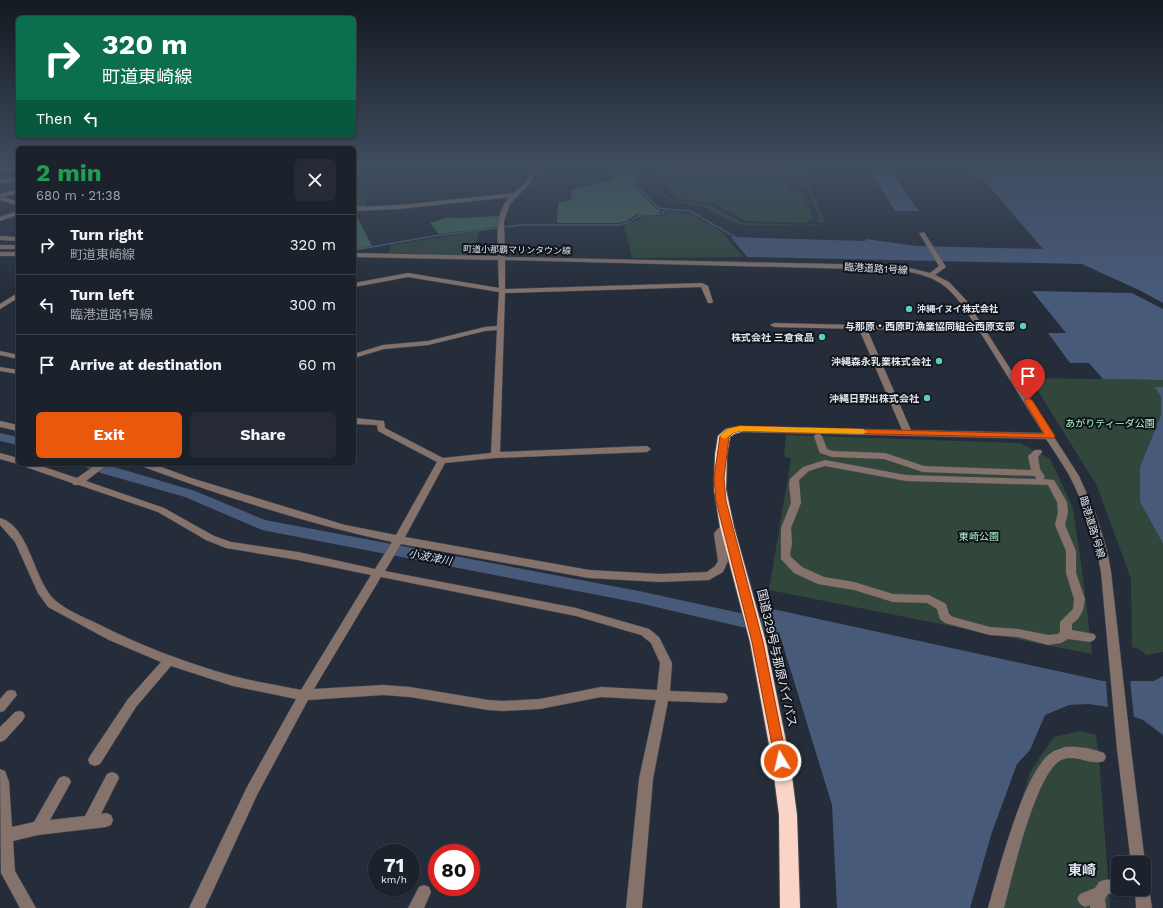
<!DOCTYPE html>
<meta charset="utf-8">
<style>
:root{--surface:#1c222c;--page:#252a34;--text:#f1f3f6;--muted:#a0a4a9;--line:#3a3f48;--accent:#ea580c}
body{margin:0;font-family:"Work Sans","Noto Sans JP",sans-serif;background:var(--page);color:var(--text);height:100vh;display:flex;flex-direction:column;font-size:15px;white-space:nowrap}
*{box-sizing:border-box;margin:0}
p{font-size:13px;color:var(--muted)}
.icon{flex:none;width:22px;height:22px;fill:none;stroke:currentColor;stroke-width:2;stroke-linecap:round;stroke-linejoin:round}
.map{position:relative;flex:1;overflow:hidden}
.sheet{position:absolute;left:16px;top:146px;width:340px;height:320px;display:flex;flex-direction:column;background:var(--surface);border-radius:6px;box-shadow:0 1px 3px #0004,0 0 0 1px var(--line)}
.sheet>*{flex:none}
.hud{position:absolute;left:16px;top:16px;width:340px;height:122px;border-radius:6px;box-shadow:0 1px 3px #0004,0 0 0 1px var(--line);background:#0b6e4f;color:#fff;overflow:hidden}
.buttons{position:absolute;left:1111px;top:856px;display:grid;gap:8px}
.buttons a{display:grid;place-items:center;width:40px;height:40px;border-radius:6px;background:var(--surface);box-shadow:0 1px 3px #0004,0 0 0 1px var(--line);font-size:20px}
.speed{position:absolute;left:368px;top:844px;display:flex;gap:8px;font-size:20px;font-weight:700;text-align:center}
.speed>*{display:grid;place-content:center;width:52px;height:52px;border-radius:50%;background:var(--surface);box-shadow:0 1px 3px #0004,0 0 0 1px var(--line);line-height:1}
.speed small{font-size:10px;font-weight:400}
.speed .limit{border:6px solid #d22;background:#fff;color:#111}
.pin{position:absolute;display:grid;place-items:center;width:34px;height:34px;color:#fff;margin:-41px -17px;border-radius:50% 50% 50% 0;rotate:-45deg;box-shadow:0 0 4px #0007}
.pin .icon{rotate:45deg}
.me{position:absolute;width:44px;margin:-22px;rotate:351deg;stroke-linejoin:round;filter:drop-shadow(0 0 3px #0008)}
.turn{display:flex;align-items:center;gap:14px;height:84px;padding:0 20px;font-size:18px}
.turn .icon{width:52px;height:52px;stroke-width:2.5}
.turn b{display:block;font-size:28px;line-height:34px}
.then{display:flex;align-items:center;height:38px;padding:0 20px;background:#0003;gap:8px;font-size:15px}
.round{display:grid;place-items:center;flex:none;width:42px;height:42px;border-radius:6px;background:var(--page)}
.summary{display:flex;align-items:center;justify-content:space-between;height:68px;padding:0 20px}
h1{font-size:24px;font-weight:700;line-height:30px;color:#1e9e55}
.primary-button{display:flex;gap:8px;margin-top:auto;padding:8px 20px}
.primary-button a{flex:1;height:46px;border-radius:6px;background:var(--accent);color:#fff;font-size:16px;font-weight:700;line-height:46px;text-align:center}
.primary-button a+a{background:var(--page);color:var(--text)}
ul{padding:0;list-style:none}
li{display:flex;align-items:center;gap:12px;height:60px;padding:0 20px;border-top:1px solid var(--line)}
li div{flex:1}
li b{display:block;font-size:15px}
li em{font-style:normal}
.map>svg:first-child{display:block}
.green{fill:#31473b}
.forest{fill:#406953}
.water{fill:#485a7a}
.pier{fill:#252d3a}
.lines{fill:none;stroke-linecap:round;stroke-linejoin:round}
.stream{stroke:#485a7a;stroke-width:1.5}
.river{fill:#485a7a;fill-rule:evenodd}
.minor-casing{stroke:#434a57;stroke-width:1}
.highway-casing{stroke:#434a57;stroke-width:2}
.minor{fill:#84726b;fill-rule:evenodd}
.highway{fill:#fad5c7;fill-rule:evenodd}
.route{fill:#ea580c;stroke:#983908}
.slow{fill:#f59e0b}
.poi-dot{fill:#5bcebc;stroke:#11151b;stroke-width:1.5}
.labels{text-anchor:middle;stroke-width:4;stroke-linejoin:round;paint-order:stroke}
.far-street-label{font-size:9px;fill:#e0e5ee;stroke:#11151b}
.far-poi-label{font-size:9px;font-weight:bold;fill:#e0e5ee;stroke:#11151b;text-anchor:start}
.street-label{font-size:10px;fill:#e0e5ee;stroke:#11151b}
.poi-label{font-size:10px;font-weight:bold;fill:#e0e5ee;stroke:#11151b;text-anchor:end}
.park-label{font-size:10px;fill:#b1f7d0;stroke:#11151b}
.water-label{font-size:11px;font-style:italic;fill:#d0dcf4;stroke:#11151b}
.near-street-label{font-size:12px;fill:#e0e5ee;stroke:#11151b}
.near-quarter-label{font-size:14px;font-weight:bold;fill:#e0e5ee;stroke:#11151b}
</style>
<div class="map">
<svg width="1163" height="908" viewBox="0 0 1163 908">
<rect width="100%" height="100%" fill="#252d3a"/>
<path class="green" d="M657,166H660L658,186L672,200L708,204L743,223L809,225L813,224L821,226L742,225L733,222L702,206L669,201L655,186Z
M666,166H792L793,169L782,170L786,181L665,179Z
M789,172H800L806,186H810L826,223L816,222L820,220L808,189L795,188Z
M665,180L787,182L790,190H801L814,219L806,223L746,221L712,203L678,199L664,185Z
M370,189L365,206H354V190Z
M668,211L691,214L722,232L743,257L632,258L624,225L639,220L642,216C652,215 662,220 668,211Z
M479,231L474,255L389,253L391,245Z
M1030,378L1163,380V387H1156L1161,397V415L1140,467V502L1163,544V652L1146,655L1139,649L1132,647L1131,579L1097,486Z
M786,435L1020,443L1050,459L1073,508L1083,577L1092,654L769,590L791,459L784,456Z
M1080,731L1096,735L1099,757L1110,908H990L1030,772L1054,737Z"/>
<path class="forest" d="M623,166H638L634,186L656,209L661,210L658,214H637L627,221L617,223H557L558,202L565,201L572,199L571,190L609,181Z
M354,211L372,246L354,249Z
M499,216L497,227L439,234L430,223L448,217L456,218Z"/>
<path class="water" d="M972,166H1163V303L1141,291L1082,264L747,257L731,237L865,241L866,239L917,246L1043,249Z
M871,173L893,174L919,211H895Z
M1032,291L1132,293L1163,309V380L1103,379L1089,363H1070L1048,333H1066Z
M1155,387H1163V544L1140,502V467L1161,415V397Z
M768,608L1103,681H1154L1163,676V735L1143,720L1108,707L1089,704L1069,705L1045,715L1030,750L1017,764L992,832L970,908H837L832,805L782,642Z"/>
<path class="pier" d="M1106,679H1130L1134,719L1108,710Z"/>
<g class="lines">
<path class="stream" d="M640,166L637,186L658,208L665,209
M354,250L434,236L521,225H618L630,222L640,215L662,214L666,209L690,211L737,238"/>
<path class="river" d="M0,433L18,437V445L0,441Z
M83,464H104L195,491L265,520L639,591L776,621L782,623L785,628L782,633L776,635L639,603L262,530L185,497L101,473L85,467Z"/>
<g class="minor-casing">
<path id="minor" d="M534,166H539L530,184L510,204L504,221L505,257L883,265L906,267L930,273L939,266L919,233L924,232L946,267L935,275L949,282L966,300L1079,476L1095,512L1107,550L1111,572L1131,749L1145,863L1144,866V863H1131L1117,749L1101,572C1095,539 1085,505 1069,475C1062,463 1054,451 1046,439L740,432L736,429L740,426L902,430L859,329L774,327L770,325L774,323L977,328C953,289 942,275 895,270L505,260V289L702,283L708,286L713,302L712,303H708L701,287L505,293L500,452L647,446L651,449L647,452L495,458L445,463L405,537L589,570L660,574L707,572L715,566L718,561L714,534C717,528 724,523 731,525L732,527L724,535L728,561L723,572L709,580L660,582L589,578L401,544L385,571L576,608L649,629L659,637L672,663L670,691L722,693L726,694L728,698L726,702L722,703L668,701L653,779L642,908H626L639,779L656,700L601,697L540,709L503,711L488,710L410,697L383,695L308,700L257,795L205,908H189L247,787L296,699L233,686L171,666L136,707L100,764L95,766L90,764L88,760L90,756L128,699L161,662L109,640L48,607L38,593L15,542L0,525V518C30,526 34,583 56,601C68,611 83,617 96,623C139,645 186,663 233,676C255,682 279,685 301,690L371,575L298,560L226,548L206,540L158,512L79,485H74L72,483L23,466L21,464H35L77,478L97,464H108L86,481L164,508L214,536L231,542L298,552L375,569L392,542C308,524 222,496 141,466L139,464H153L191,478L345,525L396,535L437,462L378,431L377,425L354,424V418L384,421L385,428L443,458L491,453L497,330L485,331L428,345L384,349L354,358V354L383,345L428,341L485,327L497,326L499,292L408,277L354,287V283L408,273L499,288L498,260L354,257V253L498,256C498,237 494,212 510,197L399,209L354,211V207L399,205L514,193L526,182ZM867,329L980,332L1043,433L911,430ZM381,577L576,616L641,635L651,643L660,663L657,690L601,687L540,699L503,701L488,700L410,687L383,685L314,689Z
M18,167V171L0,172V168Z
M18,177V181L0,184V180Z
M18,189V193L3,197L18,202V206L0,200V194Z
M18,211V215L0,221V217Z
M0,236L18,237V241L0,240Z
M0,245H18V249H0Z
M0,252H18V256H0Z
M18,293V298L0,309V304Z
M0,351L18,355V359L0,355Z
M0,367L18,370V374L0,371Z
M0,421L18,425V431L0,427Z
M818,433L822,436L827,449L833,451L885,453L924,466L1031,470L1028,456L1035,450H1041L1042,452L1038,457L1040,469L1045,477L1043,479L1054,480L1067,502L1068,512L1065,525L1076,551V573L1085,599L1083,610L1078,619L1072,624V630L1094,634L1096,637L1094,640L1090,642L1068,639L1061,643L1048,645L1018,637L990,635L945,623L940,619L937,609L927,603L893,602L854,590L818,584L794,573L781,559V528L791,503L789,484L790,479L803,467L825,460L906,475L1036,479L1035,476L923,472L884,459L832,457L820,453L819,451L814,436ZM825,466L906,481L1048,485L1057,502L1058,512L1055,525L1066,551V573L1074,599L1073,609L1060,622V632L1058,634L1048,635L1018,629L990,627L953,617L949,614L946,604L929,595L893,594L854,582L824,577L802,567L791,557L790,554L792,544L791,528L801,503L799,480L809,471Z
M0,453L18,458V464L0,459Z
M11,690L15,691L17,695L4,711L0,712V699L7,691Z
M19,711L23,712L25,716L23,720L5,740L0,742V727L15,712Z
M1065,747C1078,746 1091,748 1104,753L1106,757L1104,761C1091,766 1075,753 1061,760C1035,774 1012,878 1004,908H988C998,874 1023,772 1051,753C1055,750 1060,749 1065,747Z
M0,769L5,771L9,782L12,827L34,822L59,778L64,776L69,778L71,782L50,820L85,816L107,774L112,772L117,774L119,778L101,814L106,813L111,815L113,820L111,825L106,827L38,835L13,841L15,871L36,908H20L1,873Z
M1118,879V889H1124L1123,891L1118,893L1108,894L1105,899L1106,908H1090V905L1085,907L1080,904L1077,899L1080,894L1095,888L1099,882L1104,880Z
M1144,882L1147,884L1149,889L1152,908H1136L1135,889H1144Z
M424,885L429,887L431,892L424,908H408L419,887Z"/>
</g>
<g class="highway-casing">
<path id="highway" d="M740,426L744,427L746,429L744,431L734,434L730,437L727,455L726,489L734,527L766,642L790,761L797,815L800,908H780L779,815L772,761L750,642L720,527L714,489L715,455L718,436L726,429Z"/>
</g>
<use href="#minor" class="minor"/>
<use href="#highway" class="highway"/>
</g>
<linearGradient id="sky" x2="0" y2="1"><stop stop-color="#141920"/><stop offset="0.57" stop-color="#404c60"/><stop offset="1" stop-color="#404c60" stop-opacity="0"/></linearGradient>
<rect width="1163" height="293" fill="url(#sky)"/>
<path class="route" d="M1028,398L1032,400L1055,436L1054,438L740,431L733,433L729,437L724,478L726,501L763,642L787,761L786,765L781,767L776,765L752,642L716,501L714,478L720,436L727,429L740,426L1044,434L1024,400Z"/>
<path class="slow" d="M740,426L863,429L867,432L863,434L740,431L733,433L724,439L720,436L727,429Z"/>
<g class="poi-dot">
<circle cx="909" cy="309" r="4"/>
<circle cx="1023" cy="326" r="4"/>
<circle cx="822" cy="337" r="4"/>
<circle cx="939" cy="361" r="4"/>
<circle cx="927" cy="398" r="4"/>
</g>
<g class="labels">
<g class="far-street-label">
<text transform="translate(517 250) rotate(1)" y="3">町道小那覇マリンタウン線</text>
</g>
<g class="far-poi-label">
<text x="917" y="312">沖縄イヌイ株式会社</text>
</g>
<g class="street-label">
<text transform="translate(876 268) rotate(3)" y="4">臨港道路1号線</text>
<text transform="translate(1093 527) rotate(73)" y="4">臨港道路1号線</text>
</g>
<g class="poi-label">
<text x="1015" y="330">与那原・西原町漁業協同組合西原支部</text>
<text x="814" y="341">株式会社 三倉食品</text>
<text x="931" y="365">沖縄森永乳業株式会社</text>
<text x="919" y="402">沖縄日野出株式会社</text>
</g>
<g class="park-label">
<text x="1110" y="427">あがりティーダ公園</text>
<text x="979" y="540">東崎公園</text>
</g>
<g class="water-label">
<text transform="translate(430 557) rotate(11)" y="4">小波津川</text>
</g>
<g class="near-street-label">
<text transform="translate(777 658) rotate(77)" y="4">国道329号与那原バイパス</text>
</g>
<g class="near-quarter-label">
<text x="1082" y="875">東崎</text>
</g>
</g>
</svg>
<div class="buttons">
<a><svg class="icon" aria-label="search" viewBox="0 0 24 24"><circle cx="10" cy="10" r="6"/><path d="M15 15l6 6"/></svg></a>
</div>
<div class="speed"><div>71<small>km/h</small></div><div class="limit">80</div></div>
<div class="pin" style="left:1028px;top:400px;background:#d93025"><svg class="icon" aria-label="arrive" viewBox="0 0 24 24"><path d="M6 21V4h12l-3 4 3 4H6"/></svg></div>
<svg class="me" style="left:781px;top:761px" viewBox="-20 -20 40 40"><circle r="17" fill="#ea580c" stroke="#fff" stroke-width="3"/><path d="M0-11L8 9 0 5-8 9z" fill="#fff"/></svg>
<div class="hud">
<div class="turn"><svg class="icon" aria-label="right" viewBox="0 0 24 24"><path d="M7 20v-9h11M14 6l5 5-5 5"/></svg><div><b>320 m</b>町道東崎線</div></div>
<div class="then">Then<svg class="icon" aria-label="left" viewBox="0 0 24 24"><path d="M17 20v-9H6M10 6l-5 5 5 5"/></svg></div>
</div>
<section class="sheet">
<div class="summary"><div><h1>2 min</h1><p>680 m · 21:38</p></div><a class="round"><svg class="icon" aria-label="close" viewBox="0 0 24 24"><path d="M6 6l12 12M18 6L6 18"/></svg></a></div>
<ul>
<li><svg class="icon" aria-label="right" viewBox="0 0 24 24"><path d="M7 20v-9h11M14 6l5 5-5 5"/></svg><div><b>Turn right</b><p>町道東崎線</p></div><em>320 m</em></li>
<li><svg class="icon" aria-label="left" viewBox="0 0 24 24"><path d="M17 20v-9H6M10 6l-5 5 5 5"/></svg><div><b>Turn left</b><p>臨港道路1号線</p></div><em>300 m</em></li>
<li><svg class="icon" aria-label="arrive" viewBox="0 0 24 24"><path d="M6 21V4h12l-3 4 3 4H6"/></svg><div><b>Arrive at destination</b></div><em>60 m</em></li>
</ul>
<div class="primary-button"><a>Exit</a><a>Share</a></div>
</section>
</div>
